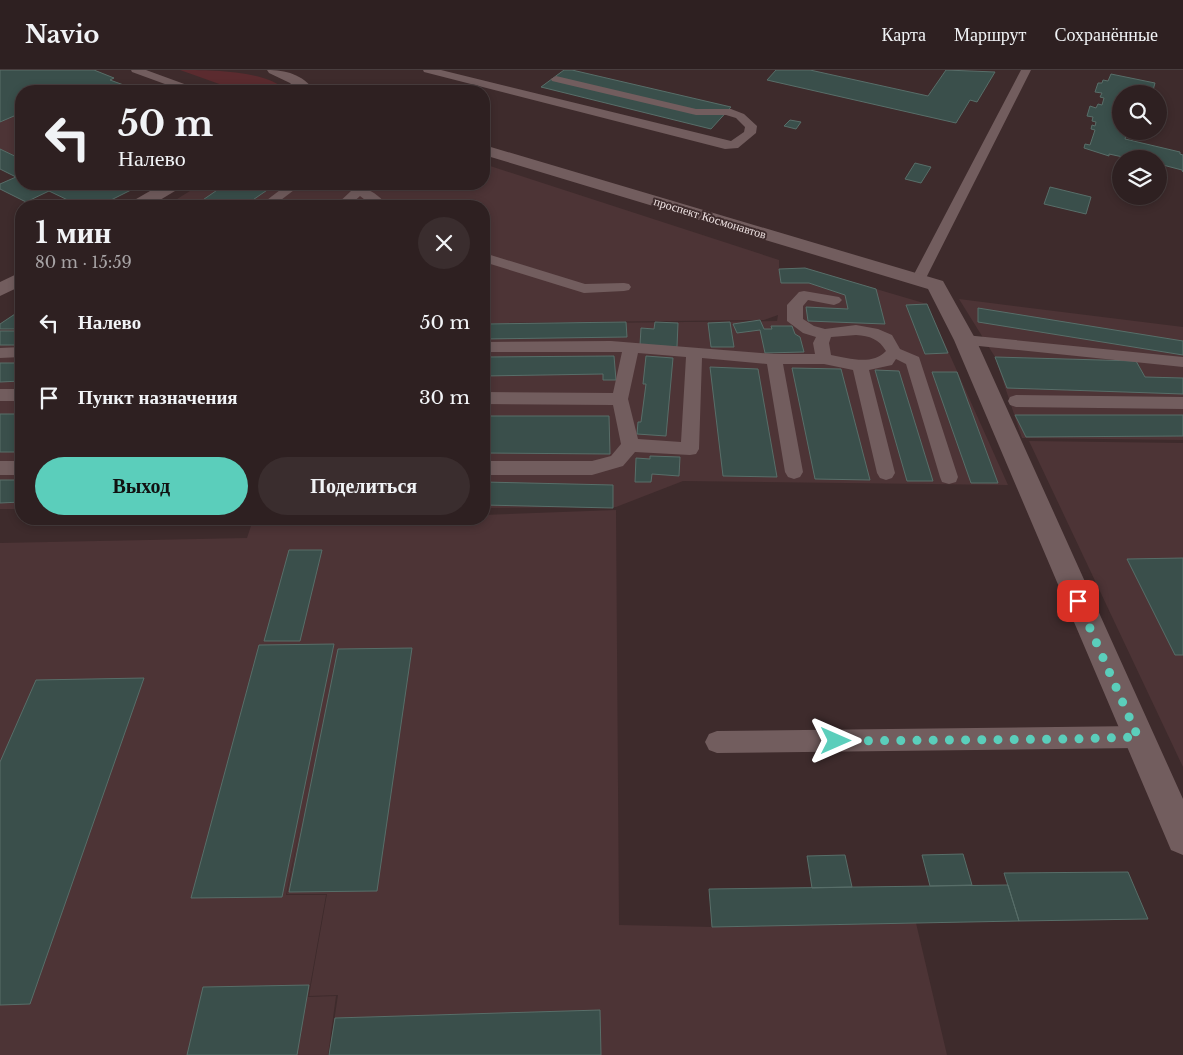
<!DOCTYPE html>
<html lang="ru">
<meta charset="utf-8">
<style>
:root{--surface:#2e2021;--page:#3a2d2e;--text:#f1f3f6;--muted:#a7a3a5;--line:#493e3f;--accent:#5bcebb}
body{margin:0;font-family:"Libre Baskerville",serif;background:var(--page);color:var(--text);height:100vh;display:flex;flex-direction:column;font-size:19px;white-space:nowrap}
*{box-sizing:border-box;margin:0}
p{font-size:16px;color:var(--muted)}
.icon{flex:none;width:28px;height:28px;fill:none;stroke:currentColor;stroke-width:2;stroke-linecap:round;stroke-linejoin:round}
.map{position:relative;flex:1;overflow:hidden}
.side{position:absolute;left:15px;top:130px;width:475px;height:325px;display:flex;flex-direction:column;background:var(--surface);border-radius:20px;box-shadow:0 2px 8px #0003,0 0 0 1px var(--line)}
.side>*{flex:none}
.hud{position:absolute;left:15px;top:15px;width:475px;height:105px;border-radius:20px;box-shadow:0 2px 8px #0003,0 0 0 1px var(--line);background:#2e2021;color:var(--text);overflow:hidden}
.controls{position:absolute;left:1112px;top:15px;display:grid;gap:10px}
.controls a{display:grid;place-items:center;width:55px;height:55px;border-radius:50%;background:var(--surface);box-shadow:0 2px 8px #0003,0 0 0 1px var(--line);font-size:25px}
.pin{position:absolute;display:grid;place-items:center;width:42px;height:42px;color:#fff;margin:-21px;border-radius:10px;box-shadow:0 2px 8px #0006}
.me{position:absolute;width:55px;margin:-28px;rotate:90deg;stroke-linejoin:round;filter:drop-shadow(0 0 4px #0008)}
.turn{display:flex;align-items:center;gap:18px;height:105px;padding:0 20px;font-size:22px}
.turn .icon{width:65px;height:65px;stroke-width:2.5}
.turn b{display:block;font-size:35px;line-height:42px}
.round{display:grid;place-items:center;flex:none;width:52px;height:52px;border-radius:26px;background:var(--page)}
.head{display:flex;align-items:center;justify-content:space-between;height:85px;padding:0 20px}
h1{font-size:30px;font-weight:600;line-height:38px}
.cta{display:flex;gap:10px;margin-top:auto;padding:10px 20px}
.cta a{flex:1;height:58px;border-radius:30px;background:var(--accent);color:#111;font-size:20px;font-weight:600;line-height:58px;text-align:center}
.cta a+a{background:var(--page);color:var(--text)}
ul{padding:0;list-style:none}
li{display:flex;align-items:center;gap:15px;height:75px;padding:0 20px}
li div{flex:1}
li b{display:block;font-size:19px}
li em{font-style:normal}
header{display:flex;align-items:center;gap:30px;box-sizing:border-box;height:70px;padding:0 25px;background:var(--surface);border-bottom:1px solid var(--line)}
header strong{font-size:24px}
nav{display:flex;gap:28px;margin-inline-start:auto;font-size:18px}
.map>svg:first-child{display:block}
.built{fill:#4d3436}
.green{fill:#5b2b2f}
.building{fill:#3a4f4b;stroke:#586e69}
.lines{fill:none;stroke-linecap:round;stroke-linejoin:round}
.lane{fill:#725d5e;fill-rule:evenodd}
.street{fill:#725d5e;fill-rule:evenodd}
.route{stroke:#5bcebb;stroke-width:9;stroke-dasharray:0 16.2}
.labels{text-anchor:middle;stroke-width:4;stroke-linejoin:round;paint-order:stroke}
.far-street-label{font-size:12px;fill:#f1e5e5;stroke:#3e2b2c}
</style>
<header>
<strong>Navio</strong>
<nav><a>Карта</a><a>Маршрут</a><a>Сохранённые</a></nav>
</header>
<div class="map">
<svg width="1183" height="985" viewBox="0 0 1183 985">
<rect width="100%" height="100%" fill="#3e2b2c"/>
<path class="built" d="M0,0H94L114,8L111,10L140,21H21V89L0,79Z
M484,94L779,190V199L805,198L927,234L1008,415L683,411L616,437L484,438V254L777,251L778,245L764,250L484,253V136H166L201,114H484Z
M959,229L1183,257V370L1022,368L995,287Z
M0,260H21V439H0Z
M1029,371L1183,373V697Z
M616,440L619,855L712,857L916,853L947,985H329L338,925L309,926L327,824H287L302,748L286,825H326L308,927L336,926L328,985H0V473L247,468L252,453L388,449H484V445Z"/>
<path class="green" d="M180,0C206,0 270,0 285,21H239Z"/>
<path class="building" d="M0,0H94L114,8L110,10L140,21H21V43L0,52Z
M564,0H572L731,37L711,59L541,17Z
M776,0H810L928,26L946,0L995,2L977,32L970,30L956,53L767,10Z
M1111,4L1155,13L1152,24H1121V61H1134V63L1127,62L1125,69L1180,82V84L1183,85V102L1182,100L1159,94V89H1132L1109,84V86L1084,78L1085,74L1090,75L1095,60L1091,59L1092,55L1095,56L1096,52L1092,51L1093,47L1087,46L1090,36L1096,38L1098,34L1102,35L1104,28L1100,27L1102,23L1095,22L1098,13H1102L1103,10L1108,11Z
M790,50L801,52L796,59L784,56Z
M0,79L21,89V114H143L99,136H68L74,133L49,121L26,132L0,119V114L16,107L0,99Z
M915,93L931,97L921,113L905,109Z
M226,114H276L244,136H194Z
M1050,117L1091,127L1086,144L1044,134Z
M805,198L876,219L885,254L808,251L806,237L848,239L845,225L809,213H781L779,199Z
M927,234L948,283L925,284L906,235Z
M978,238L1183,271V285L978,252Z
M21,240V259H0V254Z
M760,250L764,259H772L771,256H792L795,264L800,267L804,282L765,283L760,260L737,263L733,254Z
M626,252L627,267L484,269V254Z
M655,252L678,253L677,277L640,275L641,258L654,259Z
M730,252L734,277H711L708,253Z
M0,261H21V275H0Z
M614,286L616,310H603V304L484,306V287Z
M646,286L673,288L666,366L637,364L638,352H641L646,314H643Z
M995,287L1136,291L1145,307L1183,308V324L1007,318Z
M0,293H21V311L0,312Z
M710,297L758,299L777,407L723,406Z
M792,298L841,299L870,410L815,409Z
M875,300L899,301L933,411H907Z
M932,302H957L998,413H971Z
M0,344H21V382H0Z
M1015,345H1183V366L1026,367Z
M484,346H609L610,384L484,383Z
M650,386L680,387L679,406L652,404L651,412H635L636,388L650,389Z
M0,410H21V432L0,433Z
M484,412L613,415V438L484,435Z
M289,480H322L300,571H264Z
M1183,488V585H1175L1127,489Z
M334,574L282,827L191,828L259,575Z
M412,578L377,821L289,822L338,579Z
M144,608L30,934L0,935V692L36,610Z
M963,784L972,815L930,816L922,785Z
M845,785L852,817L812,818L807,786Z
M1128,802L1148,849L1019,851L1004,803Z
M1008,815L1019,851L712,857L709,819Z
M309,915L297,985H187L203,917Z
M600,940L601,985H329L335,948Z"/>
<g class="lines">
<path class="lane" d="M131,0H146L198,19L200,21H184L132,2Z
M423,0H441L731,71L744,62L745,57L736,48L726,45H696L552,11L551,9L556,6L696,39H731L744,44L757,56L756,63L738,78L725,79L424,2Z
M1021,0H1031L925,210L923,213H913L911,210Z
M288,114H302L273,136H259Z
M337,114C357,114 375,119 388,136H373L360,126L349,136H335L351,121L338,117Z
M484,183L585,214L624,213L629,214L631,217L629,220L624,221L584,223L484,192Z
M804,221L839,227L842,230L839,233L834,235L808,230L803,236V249L814,256L825,259L856,255L878,259L892,265L900,279L919,287L958,407L956,412L949,414L942,412L940,407L906,294L896,289L892,295L869,300L895,403L892,408L886,410L880,408L877,403L853,300L824,294H783L803,402L800,407L794,409L788,407L785,402L767,294L702,288L699,379L696,384L690,385L635,382L623,396L592,405H484V391H592L611,386L621,374L613,335L484,334V322L613,323L622,282H484V272L611,271L774,284H815L813,273L816,267L803,263L787,251V235L799,222ZM856,265C870,266 879,269 886,281C872,296 848,288 831,285L829,273L831,267ZM638,283L686,287L681,372L638,369L628,329Z
M965,265L1183,287V297L959,274L957,270L959,266Z
M21,277V287L0,288V278Z
M0,319H21V331H0Z
M1016,325L1183,327V339L1016,337L1010,335L1008,331L1010,327Z
M0,391H21V405H0Z
M1138,656L1146,659L1150,667L1146,675L1138,678L717,683L709,680L705,672L709,664L717,661Z"/>
<path class="street" d="M267,0C286,0 302,4 315,21H298L290,13L269,3Z
M484,75L943,211L976,270L1183,729V785L1171,780L954,270L928,219L484,85Z
M162,114H183L180,118L150,136H128L131,132Z
M21,202V216L0,226V212Z"/>
</g>
<g class="lines">
<path class="route" d="M836,671L1075,669L1138,667L1078,531"/>
</g>
<g class="labels">
<g class="far-street-label">
<text transform="translate(710 148) rotate(17)" y="4">проспект Космонавтов</text>
</g>
</g>
</svg>
<div class="controls">
<a><svg class="icon" aria-label="search" viewBox="0 0 24 24"><circle cx="10" cy="10" r="6"/><path d="M15 15l6 6"/></svg></a>
<a><svg class="icon" aria-label="layers" viewBox="0 0 24 24"><path d="M12 4l9 5-9 5-9-5zM3 14l9 5 9-5"/></svg></a>
</div>
<div class="pin" style="left:1078px;top:531px;background:#d93025"><svg class="icon" aria-label="arrive" viewBox="0 0 24 24"><path d="M6 21V4h12l-3 4 3 4H6"/></svg></div>
<svg class="me" style="left:836px;top:671px" viewBox="-20 -20 40 40"><path d="M0-17L14 15 0 8-14 15z" fill="#5bcebb" stroke="#fff" stroke-width="4"/></svg>
<div class="hud">
<div class="turn"><svg class="icon" aria-label="left" viewBox="0 0 24 24"><path d="M17 20v-9H6M10 6l-5 5 5 5"/></svg><div><b>50 m</b>Налево</div></div>
</div>
<section class="side">
<div class="head"><div><h1>1 мин</h1><p>80 m · 15:59</p></div><a class="round"><svg class="icon" aria-label="close" viewBox="0 0 24 24"><path d="M6 6l12 12M18 6L6 18"/></svg></a></div>
<ul>
<li><svg class="icon" aria-label="left" viewBox="0 0 24 24"><path d="M17 20v-9H6M10 6l-5 5 5 5"/></svg><div><b>Налево</b></div><em>50 m</em></li>
<li><svg class="icon" aria-label="arrive" viewBox="0 0 24 24"><path d="M6 21V4h12l-3 4 3 4H6"/></svg><div><b>Пункт назначения</b></div><em>30 m</em></li>
</ul>
<div class="cta"><a>Выход</a><a>Поделиться</a></div>
</section>
</div>
